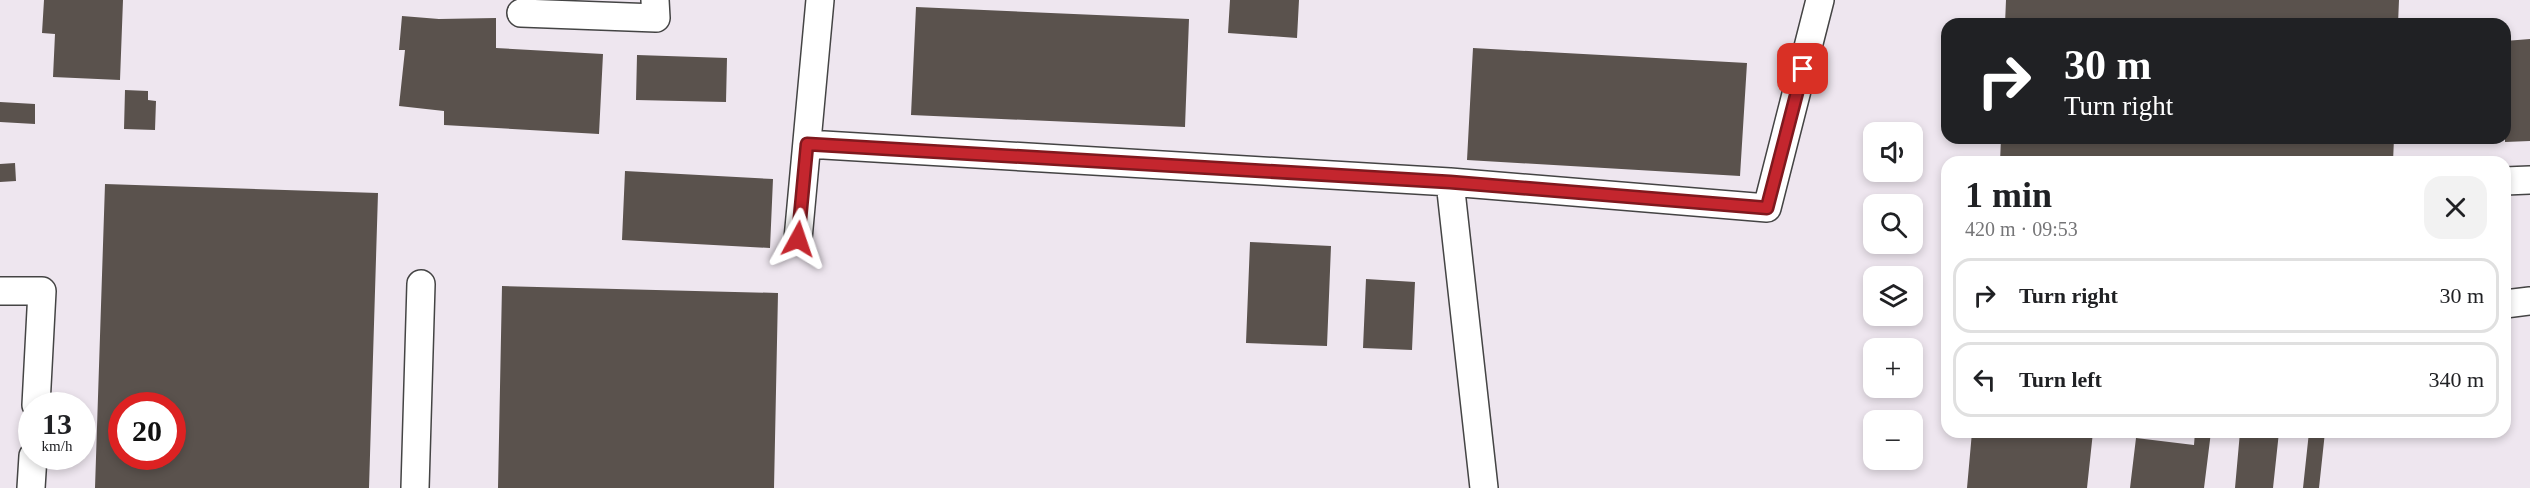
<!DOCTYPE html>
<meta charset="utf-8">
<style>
:root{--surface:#fff;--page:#f2f2f2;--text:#202124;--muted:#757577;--line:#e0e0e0}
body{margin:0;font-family:"Times New Roman",serif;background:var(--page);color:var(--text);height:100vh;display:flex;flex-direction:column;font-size:22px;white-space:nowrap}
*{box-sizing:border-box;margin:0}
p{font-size:20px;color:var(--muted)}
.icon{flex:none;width:33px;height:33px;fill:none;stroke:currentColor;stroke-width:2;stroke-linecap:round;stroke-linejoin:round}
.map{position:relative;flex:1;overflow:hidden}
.drawer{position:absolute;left:1941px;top:156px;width:570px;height:282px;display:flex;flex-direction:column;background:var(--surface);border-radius:18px;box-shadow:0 3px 9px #0003}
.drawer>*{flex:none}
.banner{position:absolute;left:1941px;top:18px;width:570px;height:126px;border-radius:18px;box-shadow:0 3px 9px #0003;background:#202124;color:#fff;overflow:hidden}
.fabs{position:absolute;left:1863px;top:122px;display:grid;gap:12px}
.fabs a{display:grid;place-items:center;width:60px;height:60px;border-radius:12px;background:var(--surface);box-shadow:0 3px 9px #0003;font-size:30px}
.speed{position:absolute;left:18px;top:392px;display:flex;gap:12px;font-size:30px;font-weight:700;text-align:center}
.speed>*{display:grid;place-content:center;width:78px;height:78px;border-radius:50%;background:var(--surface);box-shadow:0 3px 9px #0003;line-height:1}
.speed small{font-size:15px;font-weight:400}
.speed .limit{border:9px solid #d22;background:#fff;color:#111}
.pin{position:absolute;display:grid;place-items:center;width:51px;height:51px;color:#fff;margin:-26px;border-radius:12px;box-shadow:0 3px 9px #0006}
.me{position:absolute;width:66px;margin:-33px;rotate:5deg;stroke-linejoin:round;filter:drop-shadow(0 0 4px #0008)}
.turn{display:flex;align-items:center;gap:21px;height:126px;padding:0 24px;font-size:27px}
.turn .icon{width:78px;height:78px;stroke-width:2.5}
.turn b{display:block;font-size:42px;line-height:51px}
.round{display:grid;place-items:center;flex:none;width:63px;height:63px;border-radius:18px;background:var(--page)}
.summary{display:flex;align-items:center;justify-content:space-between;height:102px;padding:0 24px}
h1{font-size:36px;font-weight:700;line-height:45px}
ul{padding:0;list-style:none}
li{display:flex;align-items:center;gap:18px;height:75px;margin:0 12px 9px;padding:0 12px;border:3px solid var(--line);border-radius:18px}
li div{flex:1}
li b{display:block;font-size:22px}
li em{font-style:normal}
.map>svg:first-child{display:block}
.industrial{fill:#eee6ef;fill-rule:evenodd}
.building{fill:#5a524d;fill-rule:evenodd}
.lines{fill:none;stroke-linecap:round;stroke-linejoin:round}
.minor-casing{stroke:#444;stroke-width:30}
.minor{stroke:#fff;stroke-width:27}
.route-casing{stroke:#7f191e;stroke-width:15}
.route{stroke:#c4262e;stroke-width:10}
</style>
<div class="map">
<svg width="2530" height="488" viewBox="0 0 2530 488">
<rect width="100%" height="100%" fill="#fffdf5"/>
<path class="industrial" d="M0,0H2530V488H0ZM1947,24H2505V138H1947ZM1874,132H1912V171H1874ZM1947,162H2505V432H1947ZM1874,204H1912V243H1874ZM1874,276H1912V315H1874ZM1874,348H1912V387H1874ZM32,405H82V456H32ZM122,405H172V456H122ZM1874,420H1912V459H1874Z"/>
<path class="building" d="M44,0H123L120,80L53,77L55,34L42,33Z
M1230,0H1299L1297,38L1228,33Z
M2006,0H2399L2398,24H2005Z
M916,7L1189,19L1185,127L911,115Z
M402,16L439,19L496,18V48L603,54L599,134L444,125V111L399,106L405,50H399Z
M2530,39V141L2505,142V41Z
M1473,48L1747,63L1740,176L1467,160Z
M637,55L727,58L726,102L636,100Z
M125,90L148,91V100L156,101L155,130L124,129Z
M0,102L35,104V124L0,122Z
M2001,138H2394L2393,162H2000Z
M15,163L16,181L0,182V164Z
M625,171L773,179L770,248L622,240Z
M105,184L378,193L369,488H95ZM122,405H172V456H122Z
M1250,242L1331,246L1327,346L1246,343Z
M1366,279L1415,282L1412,350L1363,348Z
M502,286L778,293L774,488H498Z
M1972,432H2093L2087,488H1967Z
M2195,432H2211L2204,488H2130L2136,438L2194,445Z
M2240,432H2279L2273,488H2235Z
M2309,432H2325L2319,488H2303Z"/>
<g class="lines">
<g class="minor-casing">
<path id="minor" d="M521,13L656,18L655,0
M807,144L1450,182L1484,488
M2505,181L2530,180
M1450,182L1767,208L1820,0
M798,239L820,0
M0,291H42L36,405
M2505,304L2530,301
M31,488L33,456
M415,488L421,284"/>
</g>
<use href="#minor" class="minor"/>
</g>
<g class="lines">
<g class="route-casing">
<path id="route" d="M798,239L807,144L1450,182L1767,208L1803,69"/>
</g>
<use href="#route" class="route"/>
</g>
</svg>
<div class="fabs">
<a><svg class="icon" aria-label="sound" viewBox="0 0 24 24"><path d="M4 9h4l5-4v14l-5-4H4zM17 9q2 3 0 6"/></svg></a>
<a><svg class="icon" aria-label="search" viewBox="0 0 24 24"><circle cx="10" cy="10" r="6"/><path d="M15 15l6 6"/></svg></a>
<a><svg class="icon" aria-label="layers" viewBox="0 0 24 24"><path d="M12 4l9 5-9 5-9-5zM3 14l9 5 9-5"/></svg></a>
<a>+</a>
<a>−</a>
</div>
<div class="speed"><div>13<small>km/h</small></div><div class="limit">20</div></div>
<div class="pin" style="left:1803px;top:69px;background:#d93025"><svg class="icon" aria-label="arrive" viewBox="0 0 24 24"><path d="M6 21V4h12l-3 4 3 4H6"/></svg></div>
<svg class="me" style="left:798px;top:239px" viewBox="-20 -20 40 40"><path d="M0-17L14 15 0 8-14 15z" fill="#c4262e" stroke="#fff" stroke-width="4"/></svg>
<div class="banner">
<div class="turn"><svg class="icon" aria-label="right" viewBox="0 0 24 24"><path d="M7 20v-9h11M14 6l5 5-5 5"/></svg><div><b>30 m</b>Turn right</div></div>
</div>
<section class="drawer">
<div class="summary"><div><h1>1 min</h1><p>420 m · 09:53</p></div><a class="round"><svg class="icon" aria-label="close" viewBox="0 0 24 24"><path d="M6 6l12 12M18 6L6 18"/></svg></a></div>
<ul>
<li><svg class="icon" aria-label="right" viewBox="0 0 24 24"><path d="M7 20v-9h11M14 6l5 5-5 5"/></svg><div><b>Turn right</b></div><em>30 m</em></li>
<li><svg class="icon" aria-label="left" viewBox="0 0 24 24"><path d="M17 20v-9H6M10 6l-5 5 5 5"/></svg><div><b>Turn left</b></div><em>340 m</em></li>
</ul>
</section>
</div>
